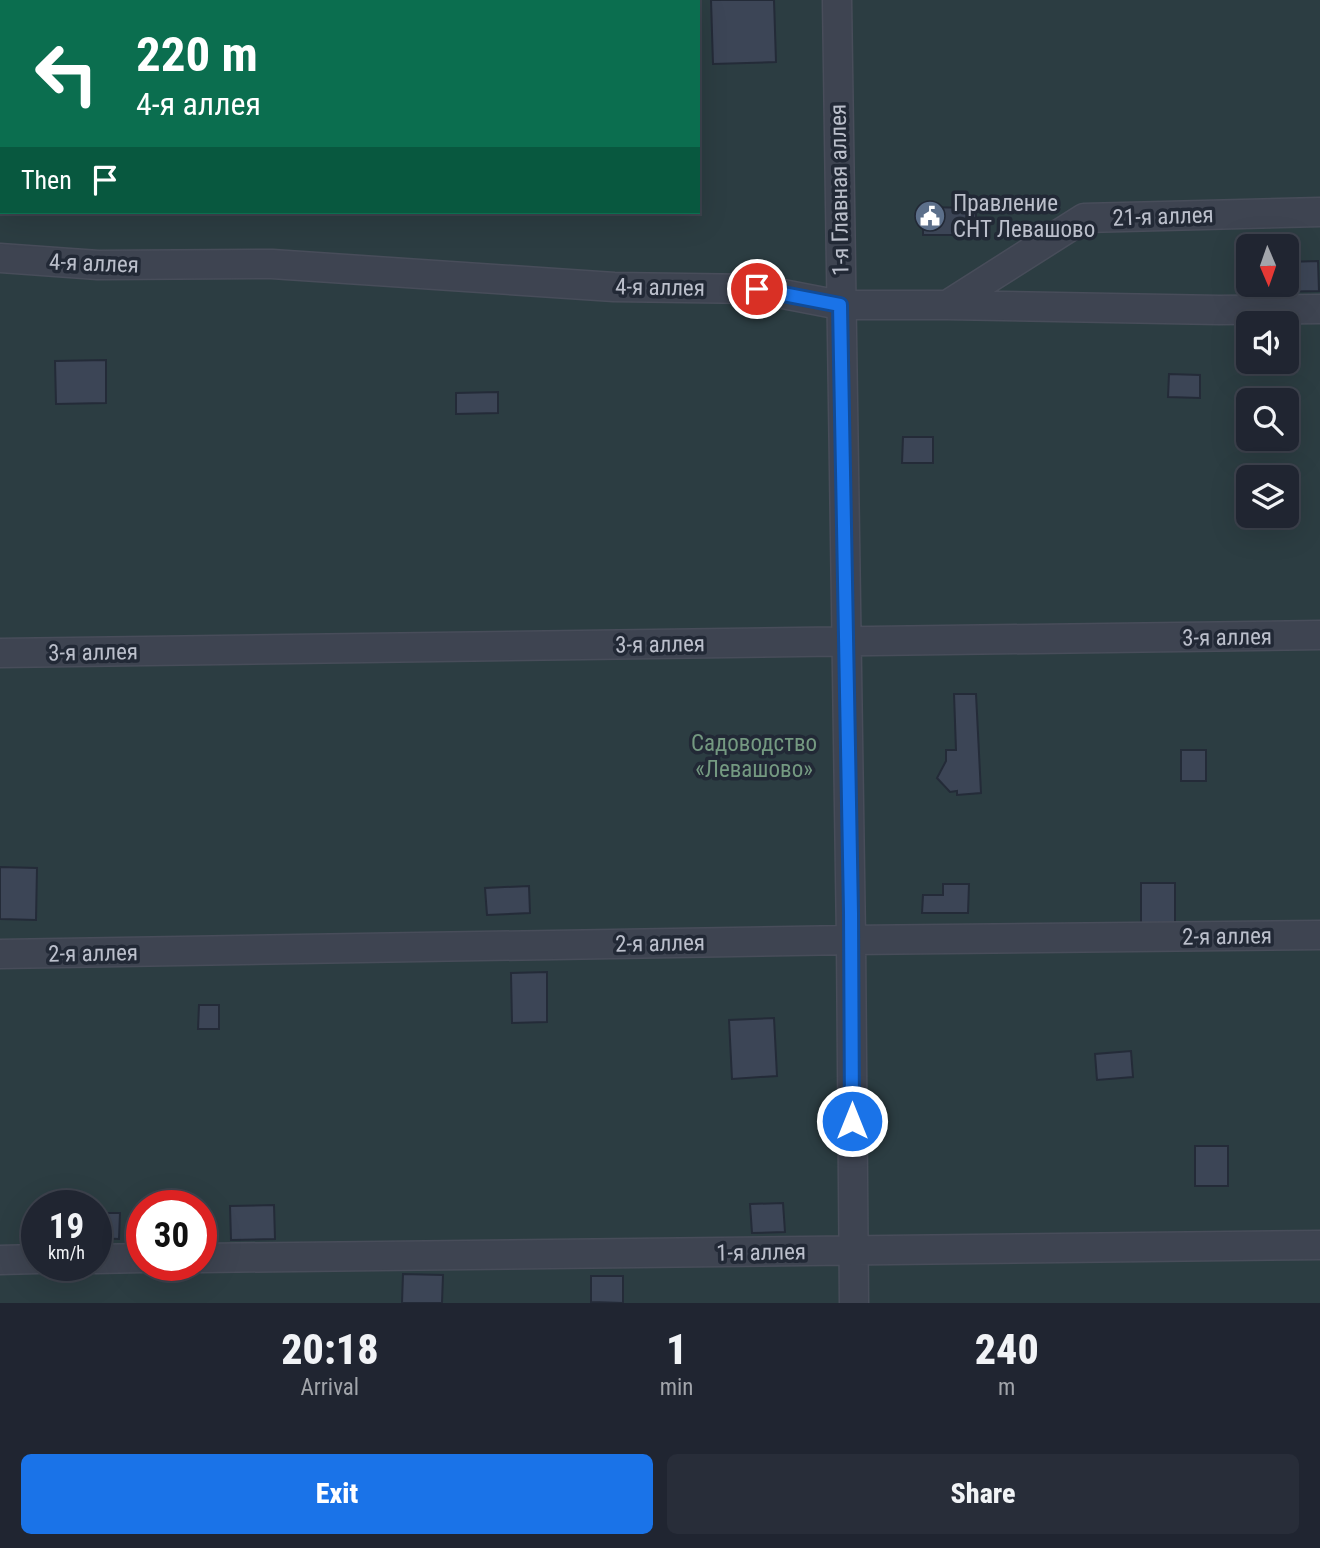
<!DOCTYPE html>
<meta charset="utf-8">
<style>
:root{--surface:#202531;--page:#282d39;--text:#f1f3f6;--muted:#a2a5ab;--line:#3d424d;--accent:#1a73e8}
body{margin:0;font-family:"Roboto Condensed",sans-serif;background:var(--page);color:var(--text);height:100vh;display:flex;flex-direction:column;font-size:26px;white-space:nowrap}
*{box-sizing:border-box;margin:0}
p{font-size:23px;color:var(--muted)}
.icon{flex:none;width:38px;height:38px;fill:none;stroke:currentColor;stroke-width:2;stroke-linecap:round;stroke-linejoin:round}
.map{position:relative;height:1303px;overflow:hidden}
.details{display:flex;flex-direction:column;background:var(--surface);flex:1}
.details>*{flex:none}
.banner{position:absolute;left:0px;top:0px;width:700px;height:214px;box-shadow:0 7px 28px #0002,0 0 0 2px var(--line);background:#0b6e4f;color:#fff;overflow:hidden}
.needle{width:46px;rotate:178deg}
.fabs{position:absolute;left:1236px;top:234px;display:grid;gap:14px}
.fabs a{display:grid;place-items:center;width:63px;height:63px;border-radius:10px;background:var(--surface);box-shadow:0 7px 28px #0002,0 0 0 2px var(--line);font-size:35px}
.speed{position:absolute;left:21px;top:1190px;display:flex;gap:14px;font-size:35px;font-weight:700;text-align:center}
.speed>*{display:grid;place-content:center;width:91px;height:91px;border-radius:50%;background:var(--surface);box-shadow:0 7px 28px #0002,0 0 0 2px var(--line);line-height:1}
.speed small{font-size:18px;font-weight:400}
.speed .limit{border:10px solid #d22;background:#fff;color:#111}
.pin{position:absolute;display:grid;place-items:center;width:60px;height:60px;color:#fff;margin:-30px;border:4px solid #fff;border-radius:50%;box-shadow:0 2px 7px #0007}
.me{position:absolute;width:77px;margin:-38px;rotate:0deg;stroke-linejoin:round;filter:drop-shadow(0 0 5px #0008)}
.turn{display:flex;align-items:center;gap:24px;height:147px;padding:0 21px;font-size:32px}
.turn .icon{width:91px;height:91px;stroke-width:2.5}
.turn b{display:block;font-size:49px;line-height:60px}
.then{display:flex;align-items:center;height:66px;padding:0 21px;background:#0003;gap:14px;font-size:26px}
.eta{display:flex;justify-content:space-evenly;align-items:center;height:119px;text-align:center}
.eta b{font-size:42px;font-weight:800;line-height:49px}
.primary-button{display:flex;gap:14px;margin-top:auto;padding:14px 21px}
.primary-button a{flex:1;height:80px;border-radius:10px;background:var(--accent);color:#fff;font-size:28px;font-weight:800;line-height:80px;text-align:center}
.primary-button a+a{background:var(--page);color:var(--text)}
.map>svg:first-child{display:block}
.green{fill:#2c3d42;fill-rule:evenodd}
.building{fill:#3c4556;stroke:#242b38;stroke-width:2}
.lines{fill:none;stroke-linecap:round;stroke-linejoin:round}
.minor-casing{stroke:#484d5a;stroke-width:31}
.minor{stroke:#3e4451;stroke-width:28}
.route-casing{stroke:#114b97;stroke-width:18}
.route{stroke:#1a73e8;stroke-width:12}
.labels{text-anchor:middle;stroke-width:7;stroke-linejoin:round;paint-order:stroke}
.street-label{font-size:23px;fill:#bbbfcb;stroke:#222936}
.poi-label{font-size:23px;fill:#bbbfcb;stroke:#222936;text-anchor:start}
.park-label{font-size:23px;fill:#749981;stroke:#222936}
</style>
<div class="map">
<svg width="1320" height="1303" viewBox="0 0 1320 1303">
<rect width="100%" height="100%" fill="#2a3141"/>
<path class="green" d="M0,0H1320V1303H0ZM2,2H698V212H2ZM1248,247H1286V285H1248ZM1248,324H1286V362H1248ZM1248,401H1286V439H1248ZM1248,478H1286V516H1248ZM37,1206H96V1265H37ZM142,1206H201V1265H142Z"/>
<path class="building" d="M711,0H774L776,62L713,64Z
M923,207L976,208V235H923Z
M1318,261L1319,291L1269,292V285H1286V262Z
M106,360V403L56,404L55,361Z
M1169,374L1200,375V398L1168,397Z
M498,392V413L456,414V393Z
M903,437H933V463H902Z
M954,694H976L981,793L957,795V791L950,792L937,778L946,761V750H956Z
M1181,750H1206V781H1181Z
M0,867L37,868L36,920L0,919Z
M1141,883H1175V928H1141Z
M943,884H969L968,913H922L923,895H943Z
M529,886L530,913L487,915L485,888Z
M547,972V1022L512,1023L511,973Z
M199,1005H219V1029H198Z
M774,1018L777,1076L732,1079L729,1020Z
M1131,1051L1133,1077L1097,1080L1095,1054Z
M1195,1146H1228V1186H1195Z
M783,1203L785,1232L752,1233L750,1204Z
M274,1205L275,1239L231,1240L230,1206Z
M97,1213H120L119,1239L96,1238Z
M403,1274L443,1275L442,1303H402Z
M591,1276H623V1303L591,1302Z"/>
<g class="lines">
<g class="minor-casing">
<path id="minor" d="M837,0L851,940L854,1303
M0,258L98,265L272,264L614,287L757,289L840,305H947L1219,310L1320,309
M947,305L1084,218L1320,212
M0,653L1320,635
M0,954L851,940L1320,935
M201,1258L1320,1245
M96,1259L142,1258
M0,1260L37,1259"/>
</g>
<use href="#minor" class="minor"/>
</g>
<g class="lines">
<g class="route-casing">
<path id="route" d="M757,289L840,305L851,913L852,1121"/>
</g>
<use href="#route" class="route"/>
</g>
<defs>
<g id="civic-disc" transform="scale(1.575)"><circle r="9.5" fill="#5c6f8a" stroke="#222936"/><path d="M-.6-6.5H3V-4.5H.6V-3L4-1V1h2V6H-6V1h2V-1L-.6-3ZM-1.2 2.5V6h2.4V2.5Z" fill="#fff"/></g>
</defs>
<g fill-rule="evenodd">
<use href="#civic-disc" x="930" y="216"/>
</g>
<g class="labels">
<g class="street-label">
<text transform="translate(839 190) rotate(-91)" y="8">1-я Главная аллея</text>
<text transform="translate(1163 216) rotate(-2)" y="8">21-я аллея</text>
<text transform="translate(94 263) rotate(2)" y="8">4-я аллея</text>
<text transform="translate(660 287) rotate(1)" y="8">4-я аллея</text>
<text transform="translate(1227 637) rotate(-1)" y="8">3-я аллея</text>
<text transform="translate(660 644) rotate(-1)" y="8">3-я аллея</text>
<text transform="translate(93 652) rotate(-1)" y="8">3-я аллея</text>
<text transform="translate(1227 936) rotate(-1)" y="8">2-я аллея</text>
<text transform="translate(660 943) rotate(-1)" y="8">2-я аллея</text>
<text transform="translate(93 953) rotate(-1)" y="8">2-я аллея</text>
<text transform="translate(761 1252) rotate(-1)" y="8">1-я аллея</text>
</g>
<g class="poi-label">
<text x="953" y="211">Правление<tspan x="953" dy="26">СНТ Левашово</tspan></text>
</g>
<g class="park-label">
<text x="754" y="751">Садоводство<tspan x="754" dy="26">«Левашово»</tspan></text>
</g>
</g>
</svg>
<div class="fabs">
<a><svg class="needle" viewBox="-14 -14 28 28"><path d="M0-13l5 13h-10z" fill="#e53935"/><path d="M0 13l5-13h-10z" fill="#a2a5ab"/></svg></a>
<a><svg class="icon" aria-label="sound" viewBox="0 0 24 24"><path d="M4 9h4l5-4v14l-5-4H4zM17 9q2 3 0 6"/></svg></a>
<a><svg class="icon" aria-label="search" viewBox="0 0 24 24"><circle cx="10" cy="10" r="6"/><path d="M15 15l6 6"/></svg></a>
<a><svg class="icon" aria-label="layers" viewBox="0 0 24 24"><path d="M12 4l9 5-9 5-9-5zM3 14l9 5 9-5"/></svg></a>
</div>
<div class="speed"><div>19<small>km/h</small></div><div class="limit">30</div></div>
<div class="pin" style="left:757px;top:289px;background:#d93025"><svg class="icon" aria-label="arrive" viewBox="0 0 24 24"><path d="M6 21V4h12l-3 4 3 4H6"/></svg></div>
<svg class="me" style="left:852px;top:1121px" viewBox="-20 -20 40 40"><circle r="17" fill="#1a73e8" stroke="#fff" stroke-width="3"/><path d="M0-11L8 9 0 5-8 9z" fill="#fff"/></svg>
<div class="banner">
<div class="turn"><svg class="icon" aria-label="left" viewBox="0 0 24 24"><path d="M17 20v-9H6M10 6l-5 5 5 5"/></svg><div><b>220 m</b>4-я аллея</div></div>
<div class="then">Then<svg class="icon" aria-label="arrive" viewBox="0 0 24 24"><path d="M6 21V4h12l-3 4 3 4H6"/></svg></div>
</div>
</div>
<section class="details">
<div class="eta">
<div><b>20:18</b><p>Arrival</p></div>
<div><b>1</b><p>min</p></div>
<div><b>240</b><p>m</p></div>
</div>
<div class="primary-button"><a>Exit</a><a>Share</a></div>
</section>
